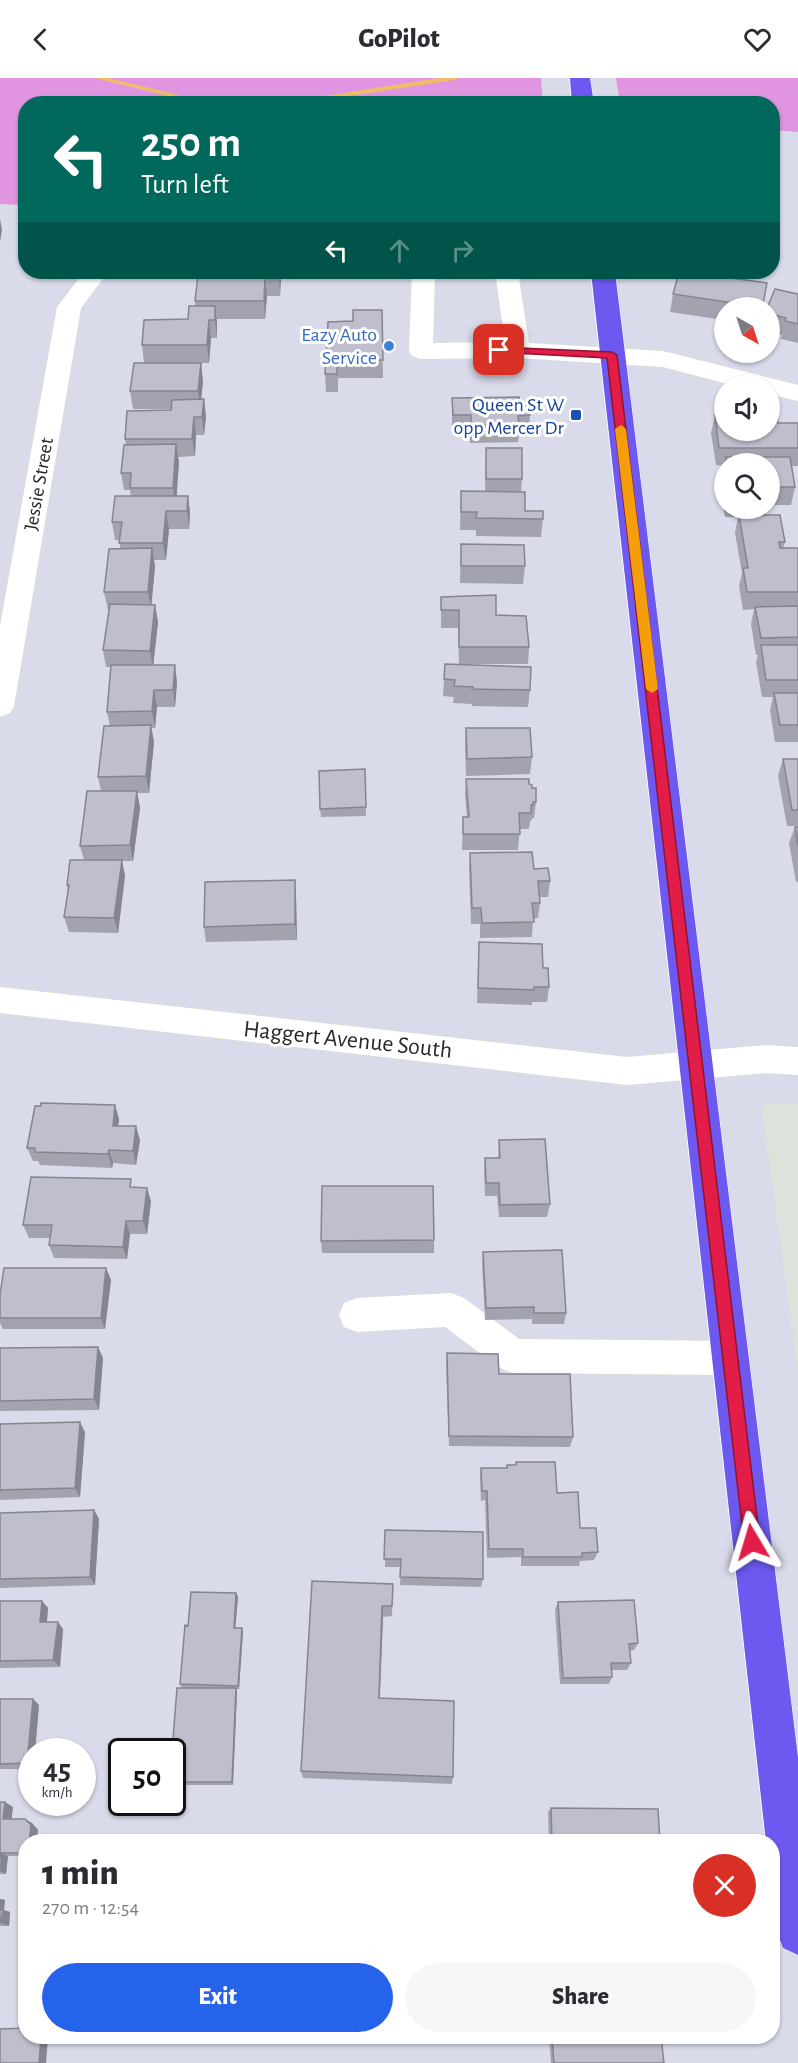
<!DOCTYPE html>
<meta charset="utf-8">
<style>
:root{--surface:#fff;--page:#f7f7f7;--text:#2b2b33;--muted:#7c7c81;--accent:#2563eb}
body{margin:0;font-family:"Alegreya Sans",sans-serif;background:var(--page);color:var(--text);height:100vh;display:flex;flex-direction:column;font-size:22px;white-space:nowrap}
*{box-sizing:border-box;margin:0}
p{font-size:20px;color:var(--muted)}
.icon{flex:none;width:33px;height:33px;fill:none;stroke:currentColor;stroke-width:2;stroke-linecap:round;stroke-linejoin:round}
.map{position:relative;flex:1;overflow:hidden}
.drawer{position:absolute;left:18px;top:1756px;width:762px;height:210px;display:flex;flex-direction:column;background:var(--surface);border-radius:24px;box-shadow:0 2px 4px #0004}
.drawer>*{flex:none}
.hud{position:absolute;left:18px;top:18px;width:762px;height:183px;border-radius:24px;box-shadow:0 2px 4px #0004;background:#00695c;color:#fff;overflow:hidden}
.needle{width:39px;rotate:141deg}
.tools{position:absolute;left:714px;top:219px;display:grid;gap:12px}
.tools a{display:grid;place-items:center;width:66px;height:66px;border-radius:50%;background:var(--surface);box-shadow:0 2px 4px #0004;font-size:30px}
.speed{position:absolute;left:18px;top:1660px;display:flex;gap:12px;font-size:30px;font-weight:700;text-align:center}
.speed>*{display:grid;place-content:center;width:78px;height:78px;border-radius:50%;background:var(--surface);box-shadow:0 2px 4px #0004;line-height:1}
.speed small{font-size:15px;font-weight:400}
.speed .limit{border:3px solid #111;border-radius:9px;background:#fff;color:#111}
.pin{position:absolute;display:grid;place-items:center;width:51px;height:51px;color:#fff;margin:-26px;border-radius:12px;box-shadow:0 3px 9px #0006}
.me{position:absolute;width:66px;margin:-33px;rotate:353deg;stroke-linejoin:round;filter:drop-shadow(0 0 4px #0008)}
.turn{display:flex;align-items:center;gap:21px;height:126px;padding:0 24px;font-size:27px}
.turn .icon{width:78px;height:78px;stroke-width:2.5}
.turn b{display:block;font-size:42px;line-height:51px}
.lanes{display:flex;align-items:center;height:57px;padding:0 24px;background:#0003;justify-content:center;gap:30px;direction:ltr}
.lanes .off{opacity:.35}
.round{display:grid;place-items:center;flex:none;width:63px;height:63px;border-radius:32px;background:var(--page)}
.headline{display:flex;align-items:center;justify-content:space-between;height:102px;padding:0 24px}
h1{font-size:36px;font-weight:800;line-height:45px}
.action{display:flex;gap:12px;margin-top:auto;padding:12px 24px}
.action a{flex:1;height:69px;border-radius:36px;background:var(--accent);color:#fff;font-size:24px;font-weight:800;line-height:69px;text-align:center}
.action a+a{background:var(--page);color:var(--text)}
header{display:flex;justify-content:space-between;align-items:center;height:78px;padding:0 24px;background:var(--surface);font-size:27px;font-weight:800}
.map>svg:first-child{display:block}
.industrial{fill:#dde2da}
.green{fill:#e195e0}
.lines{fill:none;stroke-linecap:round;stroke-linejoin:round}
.stream{fill:#edbd6b;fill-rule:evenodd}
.minor-casing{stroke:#dee1ce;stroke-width:1}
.major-casing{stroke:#fff;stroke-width:1}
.minor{fill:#fff;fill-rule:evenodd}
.major{fill:#6d59ef;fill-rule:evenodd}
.wall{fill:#a3a3af}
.shaded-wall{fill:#85858f}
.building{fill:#bebecc;stroke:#85858f;stroke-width:1.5}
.route{fill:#e11d48;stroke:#92132f;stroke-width:1.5}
.slow{fill:#f59e0b}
.shop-dot{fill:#3f7fe0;stroke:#fff;stroke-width:2}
.transit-dot{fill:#1a4fb4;stroke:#fff;stroke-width:2}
.labels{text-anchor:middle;stroke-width:6;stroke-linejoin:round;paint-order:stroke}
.far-shop-label{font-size:20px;fill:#366cbe;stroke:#fff;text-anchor:end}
.far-transit-label{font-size:20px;fill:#164399;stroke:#fff;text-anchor:end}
.far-street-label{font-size:20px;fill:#282828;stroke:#fff}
.street-label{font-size:24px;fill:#282828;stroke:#fff}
</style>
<header><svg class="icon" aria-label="back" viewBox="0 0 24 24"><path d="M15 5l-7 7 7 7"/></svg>GoPilot<svg class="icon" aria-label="heart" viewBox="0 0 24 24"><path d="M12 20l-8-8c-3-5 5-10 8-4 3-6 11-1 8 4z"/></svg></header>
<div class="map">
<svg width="798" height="1985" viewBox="0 0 798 1985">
<rect width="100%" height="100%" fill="#d9daea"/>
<path class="industrial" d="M767,1026H798V1294L762,1031Z"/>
<path class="green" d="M0,0H541L543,25L26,26L25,127L0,126Z
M616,0H798V54L773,52L772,26L620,25Z"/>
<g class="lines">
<path class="stream" d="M94,0H108L217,26H201Z
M439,0H459L455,2L296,26H273Z"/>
<g class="minor-casing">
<path id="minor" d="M84,194H108L81,230L14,628L10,635L0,639V548L57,229Z
M412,194H435L433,265L505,264L495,194H518L529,265L663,273L798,307V323L770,316V308H735L663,289L518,280L421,281L412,278L409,273Z
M0,909L627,979L766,967L798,969V997L766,995L627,1007L0,935Z
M451,1215L464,1220L519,1261L730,1263L743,1268L748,1280L743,1292L730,1297L513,1295L500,1290L445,1249L357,1254L344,1249L339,1237L344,1225L357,1220Z"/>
</g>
<g class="major-casing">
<path id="major" d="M570,0H590L594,26H572Z
M591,194H615L798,1679V1877L783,1870C769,1837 772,1799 772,1764H766Z"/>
</g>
<use href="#minor" class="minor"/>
<use href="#major" class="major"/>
</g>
<path class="wall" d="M216,194H280V218H267L265,241H217V260H211L209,285H144L142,267L188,241L195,228V223L243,197V194Z
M767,205L762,230H724V242L670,234L673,216Z
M798,216V265L781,261L782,257L770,255V230Z
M382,232L383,300H338V314H326L325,296L353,243Z
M201,285L203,304L201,321H204L206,339L204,357H196L195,378L178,379L179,384L176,418H188L190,435L189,451H169L166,482H154L155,488L151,527H155L158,544L153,587L177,604L175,629H157L155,650H151L154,664L149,715H137L140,730L133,783H122L125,798L118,855L69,854L64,839L68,812L67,807L84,782L80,768L101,713L98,699L110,648L107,634L111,589H106L103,572L109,532H108L104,514L120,471V462H115L112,444L131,418L130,412H124L121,395L126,367L125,361L171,332V331H133L130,313Z
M452,320L519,328L530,337L529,355L519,356L518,364L470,365V355H452Z
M715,337L778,345H798V388H792L795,409L791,427H770V386H724V430H767L765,437L785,464L783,470H798V664H775L770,632L773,619H762L756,584L758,577H756L751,546L754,531L743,532L739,508L742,495L735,455L738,439H725L722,424L724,414L722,397L724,388L716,387L711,355Z
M486,370L522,401L521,414L525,433L543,441L541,459L476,458V452H460L461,413H485Z
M461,466L525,488L523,506L460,505Z
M441,519L529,569L528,586H459L458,550H441Z
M445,586L530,612L528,629L472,628V626L453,625L454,619L443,618Z
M466,650L532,679L530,696L466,698L465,667Z
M783,681H798V748H787L778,698Z
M365,691L366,738L321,739L320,731Z
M466,701L529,706L536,724L534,740H532L531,743H530L529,751H520L518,772H462L463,739H467L465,717Z
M795,749H798V804H796L789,765Z
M470,775L534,791L550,803L548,819H539L540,825L538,840L533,841L532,859L480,860V846H471L469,790Z
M296,818L297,862L206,864L204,849Z
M479,864L543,890L549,909L547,924H532V927L477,925Z
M115,1027L119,1041L118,1048L140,1062L136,1087L113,1085L112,1090L40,1087L38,1083H33L27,1070Z
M499,1062L550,1126L547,1139H499L497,1118H485L484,1094L485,1080H498Z
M134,1109L151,1123L147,1156H130L127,1181L54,1180L49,1167L50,1160H29L23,1147Z
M434,1162V1175H322L321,1163Z
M483,1174L566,1235L564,1246H532V1241L485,1242L482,1186Z
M106,1190L111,1202L105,1251H3L0,1245V1217Z
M0,1270L103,1280L99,1332L0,1333Z
M447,1275L499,1296L573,1359L570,1369L449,1368L446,1287Z
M0,1346L85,1354L80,1419L0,1422Z
M507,1387L557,1415L580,1450L598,1474L594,1482L580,1483L579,1488H521V1479L487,1480L485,1422L481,1423L480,1399L481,1390H506Z
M94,1432L99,1441L95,1507L0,1510V1435Z
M385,1452L483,1501L481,1509L400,1507L401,1489H385Z
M393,1506L392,1538L383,1539L380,1620L453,1699L452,1706L303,1700L301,1693Z
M236,1515L238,1519L235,1550L243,1554L239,1611H236L237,1614L233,1707H172V1674L210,1610H182L180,1606L188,1548Z
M0,1523H42L48,1530L47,1544L63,1551L60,1589L0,1590Z
M558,1524L638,1565L634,1572L630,1573L631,1585L627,1592H612V1599L609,1606H560L555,1532Z
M0,1621H33L39,1627L35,1674H32V1691H0Z
M0,1724L13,1729L11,1741L32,1745L38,1752L26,1764V1778H8L6,1796H0Z
M551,1730L660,1764H549L548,1734Z
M0,1821L5,1822L4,1832L10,1834L9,1848H0Z
M549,1959H661L664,1985H551Z"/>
<path class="shaded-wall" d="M0,141L2,152L0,164Z
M279,194H280L281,203L280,218Z
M265,200L267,218L265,241L264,223Z
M215,228L217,246V260L215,242Z
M209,242L211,260L209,285L207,267Z
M201,285L203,304L200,331L198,313Z
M204,321L206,339L204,357L202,339Z
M194,339L196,357L195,378L192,361Z
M176,366L179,384L176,428L173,410Z
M188,418L190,435L189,451L187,433Z
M166,433L169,451L166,482L163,465Z
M152,470L155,488L151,532L148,514Z
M155,527L158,544L153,590L150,573Z
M175,587L177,604L175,629L173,612Z
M154,612L157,629L155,650L152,633Z
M151,647L154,664L149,715L146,698Z
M137,713L140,730L133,783L130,767Z
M122,782L125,798L118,855L114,840Z
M295,802L296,818L297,862L295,846Z
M115,1027L119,1041L117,1062L113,1048Z
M136,1048L140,1062L136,1087L133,1073Z
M109,1072L113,1085L112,1090L108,1076Z
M147,1110L151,1123L147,1156L143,1143Z
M126,1143L130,1156L127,1181L123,1169Z
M106,1190L111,1202L105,1251L101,1240Z
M98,1269L103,1280L99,1332L94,1321Z
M80,1344L85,1354L80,1419L75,1410Z
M94,1432L99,1441L95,1507L90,1499Z
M236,1515L238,1519L235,1554L234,1550Z
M42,1523L48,1530L46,1551L40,1544Z
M382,1528L383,1539L379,1629V1620Z
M58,1544L63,1551L60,1589L53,1582Z
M242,1550L243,1554L239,1611L238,1608Z
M236,1610L237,1614L233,1707L232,1704Z
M33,1621L39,1627L35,1674H32V1689L27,1685Z
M5,1724L13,1729L11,1745L3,1741Z
M25,1741L32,1745L38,1752L37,1764H29Z
M26,1770V1778L19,1775Z
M1,1775L8,1778L6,1796L0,1793Z
M0,1821L5,1822L4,1832L10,1834L9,1848L1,1845L0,1834Z
M41,1959H48L46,1985H39Z"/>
<path class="building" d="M243,194H279V200H265L264,223H195L198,197H243Z
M679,194H686L767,205L763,226L734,222L733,225L673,216Z
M775,211L798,216V246L785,243L786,240L770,236V230H767Z
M189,228H215V242H209L207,267H142L144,242L188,241Z
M353,232H382L383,282H337V296H325L328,244L353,243Z
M134,285H201L198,313H130Z
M519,319V328H529L530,337L518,338L519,347H471V337H453L452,320Z
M204,321L202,339H194L192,361H125L127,333L171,332L172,322Z
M715,337H724V352H770V340H777L778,345H798V370H719Z
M176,366L173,410H130L131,395H121L124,367Z
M486,370H522V401H486Z
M726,379H790L795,409H770V386H727Z
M461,413L525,414V433H543V441L476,440L477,434H461Z
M115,418H188L187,433H166L163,465H119L122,444H112Z
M739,437H780L785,464H779L780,470H798V514H747L743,490H748Z
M461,466L524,467L525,488H461Z
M152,470L148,514H104L109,471Z
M496,517V537L526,538L529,569H459V532H441V519Z
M110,526L155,527L150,573L103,572Z
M798,528V559L761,560L755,529Z
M761,567H798V602H766Z
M445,586L531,589L530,612L472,611L473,609L454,608L455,602L444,601Z
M111,587H175L173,612H154L152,633L107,634Z
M774,615H798V647H780Z
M151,647L146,698L98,699L104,648Z
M466,650H530L532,679L467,681Z
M783,681H798V732H792Z
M365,691L366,729L320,731L319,693Z
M466,701H529V706L532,707V710H536V724H533V727H531V735H519L520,756H463V739H469Z
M87,713H137L130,767L80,768Z
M795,749H798V768Z
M532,774L534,791L548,790L550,803H538L540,825H532L534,844L482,845L481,830H472L470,775Z
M70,782H122L114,840L64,839L69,807H67Z
M295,802V846L204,849L205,804Z
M479,864L542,866L543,890H548L549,909H534V912L478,910Z
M41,1025L115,1027L113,1048H136L133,1073L109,1072L108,1076L35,1074V1070H27L35,1028H41Z
M545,1061L550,1126L500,1127L499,1105H486L485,1080H500L499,1062Z
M31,1099L131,1101L130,1109L147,1110L143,1143H126L123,1169L49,1167L52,1147H23Z
M322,1108H433L434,1162L321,1163Z
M562,1172L566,1235H534V1229L486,1230L483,1174Z
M4,1190H106L101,1240H0V1217Z
M98,1269L94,1321L0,1323V1270Z
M447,1275L498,1276L499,1296H570L573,1359L449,1358Z
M80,1344L75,1410L0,1412V1346Z
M516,1384H555L557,1415L578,1414L580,1450H596L598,1474L582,1475V1479H523V1471H489L487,1413H482L481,1390H507V1387H516Z
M94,1432L90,1499L0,1501V1435Z
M385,1452L483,1454V1501L400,1499L401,1481H384Z
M312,1503L393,1506L392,1528H382L379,1620L454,1623L453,1699L301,1693Z
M191,1514L236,1515L234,1550H242L238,1608L180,1606L185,1547L188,1548Z
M634,1522L638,1565L629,1566L631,1585H611L612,1599L563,1600L558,1524Z
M0,1523H42L40,1544H58L53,1582L0,1583Z
M177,1610H236L232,1704H172V1674Z
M0,1621H33L27,1685L0,1686Z
M0,1724H5L3,1741H25L31,1747L29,1764H26V1770L19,1775H1L0,1780Z
M551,1730L658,1731L660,1764H552Z
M0,1832H3L1,1845H0Z
M26,1950V1959H41L39,1985H0V1951Z
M552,1959H661L664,1985H554Z"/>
<path class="route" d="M499,269L612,274L617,277L760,1464L757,1469L752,1472L746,1469L744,1464L607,280L495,274L494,272Z"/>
<path class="slow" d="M621,347L626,351L658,611L652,615L646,611L615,351Z"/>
<circle class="shop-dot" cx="389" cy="268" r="6"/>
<rect class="transit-dot" x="570" y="331" width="12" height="12" rx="3"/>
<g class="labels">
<g class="far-shop-label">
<text x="377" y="263">Eazy Auto<tspan x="377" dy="23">Service</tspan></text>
</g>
<g class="far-transit-label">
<text x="564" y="333">Queen St W<tspan x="564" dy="23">opp Mercer Dr</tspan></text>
</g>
<g class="far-street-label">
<text transform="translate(38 406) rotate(-80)" y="7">Jessie Street</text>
</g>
<g class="street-label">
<text transform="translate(348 961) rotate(6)" y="8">Haggert Avenue South</text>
</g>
</g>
</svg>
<div class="tools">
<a><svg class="needle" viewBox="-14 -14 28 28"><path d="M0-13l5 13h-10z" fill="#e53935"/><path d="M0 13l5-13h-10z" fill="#7c7c81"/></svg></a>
<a><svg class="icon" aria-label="sound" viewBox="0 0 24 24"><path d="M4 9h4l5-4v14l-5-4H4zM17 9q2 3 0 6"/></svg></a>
<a><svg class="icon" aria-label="search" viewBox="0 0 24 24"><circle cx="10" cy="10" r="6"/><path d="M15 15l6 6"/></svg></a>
</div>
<div class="speed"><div>45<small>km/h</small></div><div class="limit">50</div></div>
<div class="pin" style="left:499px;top:272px;background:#d93025"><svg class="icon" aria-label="arrive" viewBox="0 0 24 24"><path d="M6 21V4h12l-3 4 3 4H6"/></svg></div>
<svg class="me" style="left:752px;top:1464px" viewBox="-20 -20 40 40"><path d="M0-17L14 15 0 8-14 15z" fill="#e11d48" stroke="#fff" stroke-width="4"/></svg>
<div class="hud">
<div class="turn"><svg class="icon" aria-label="left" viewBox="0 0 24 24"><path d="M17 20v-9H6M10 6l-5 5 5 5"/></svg><div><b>250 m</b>Turn left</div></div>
<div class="lanes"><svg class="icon" aria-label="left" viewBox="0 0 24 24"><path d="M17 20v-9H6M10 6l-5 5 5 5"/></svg><svg class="icon off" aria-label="ahead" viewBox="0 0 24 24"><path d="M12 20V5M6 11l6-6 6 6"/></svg><svg class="icon off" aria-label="right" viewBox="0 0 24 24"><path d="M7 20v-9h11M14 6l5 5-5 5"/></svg></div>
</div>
<section class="drawer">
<div class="headline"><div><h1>1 min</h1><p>270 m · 12:54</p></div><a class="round" style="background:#d93025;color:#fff"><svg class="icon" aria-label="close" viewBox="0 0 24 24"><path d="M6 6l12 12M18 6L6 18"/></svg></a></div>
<div class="action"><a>Exit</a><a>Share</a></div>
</section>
</div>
